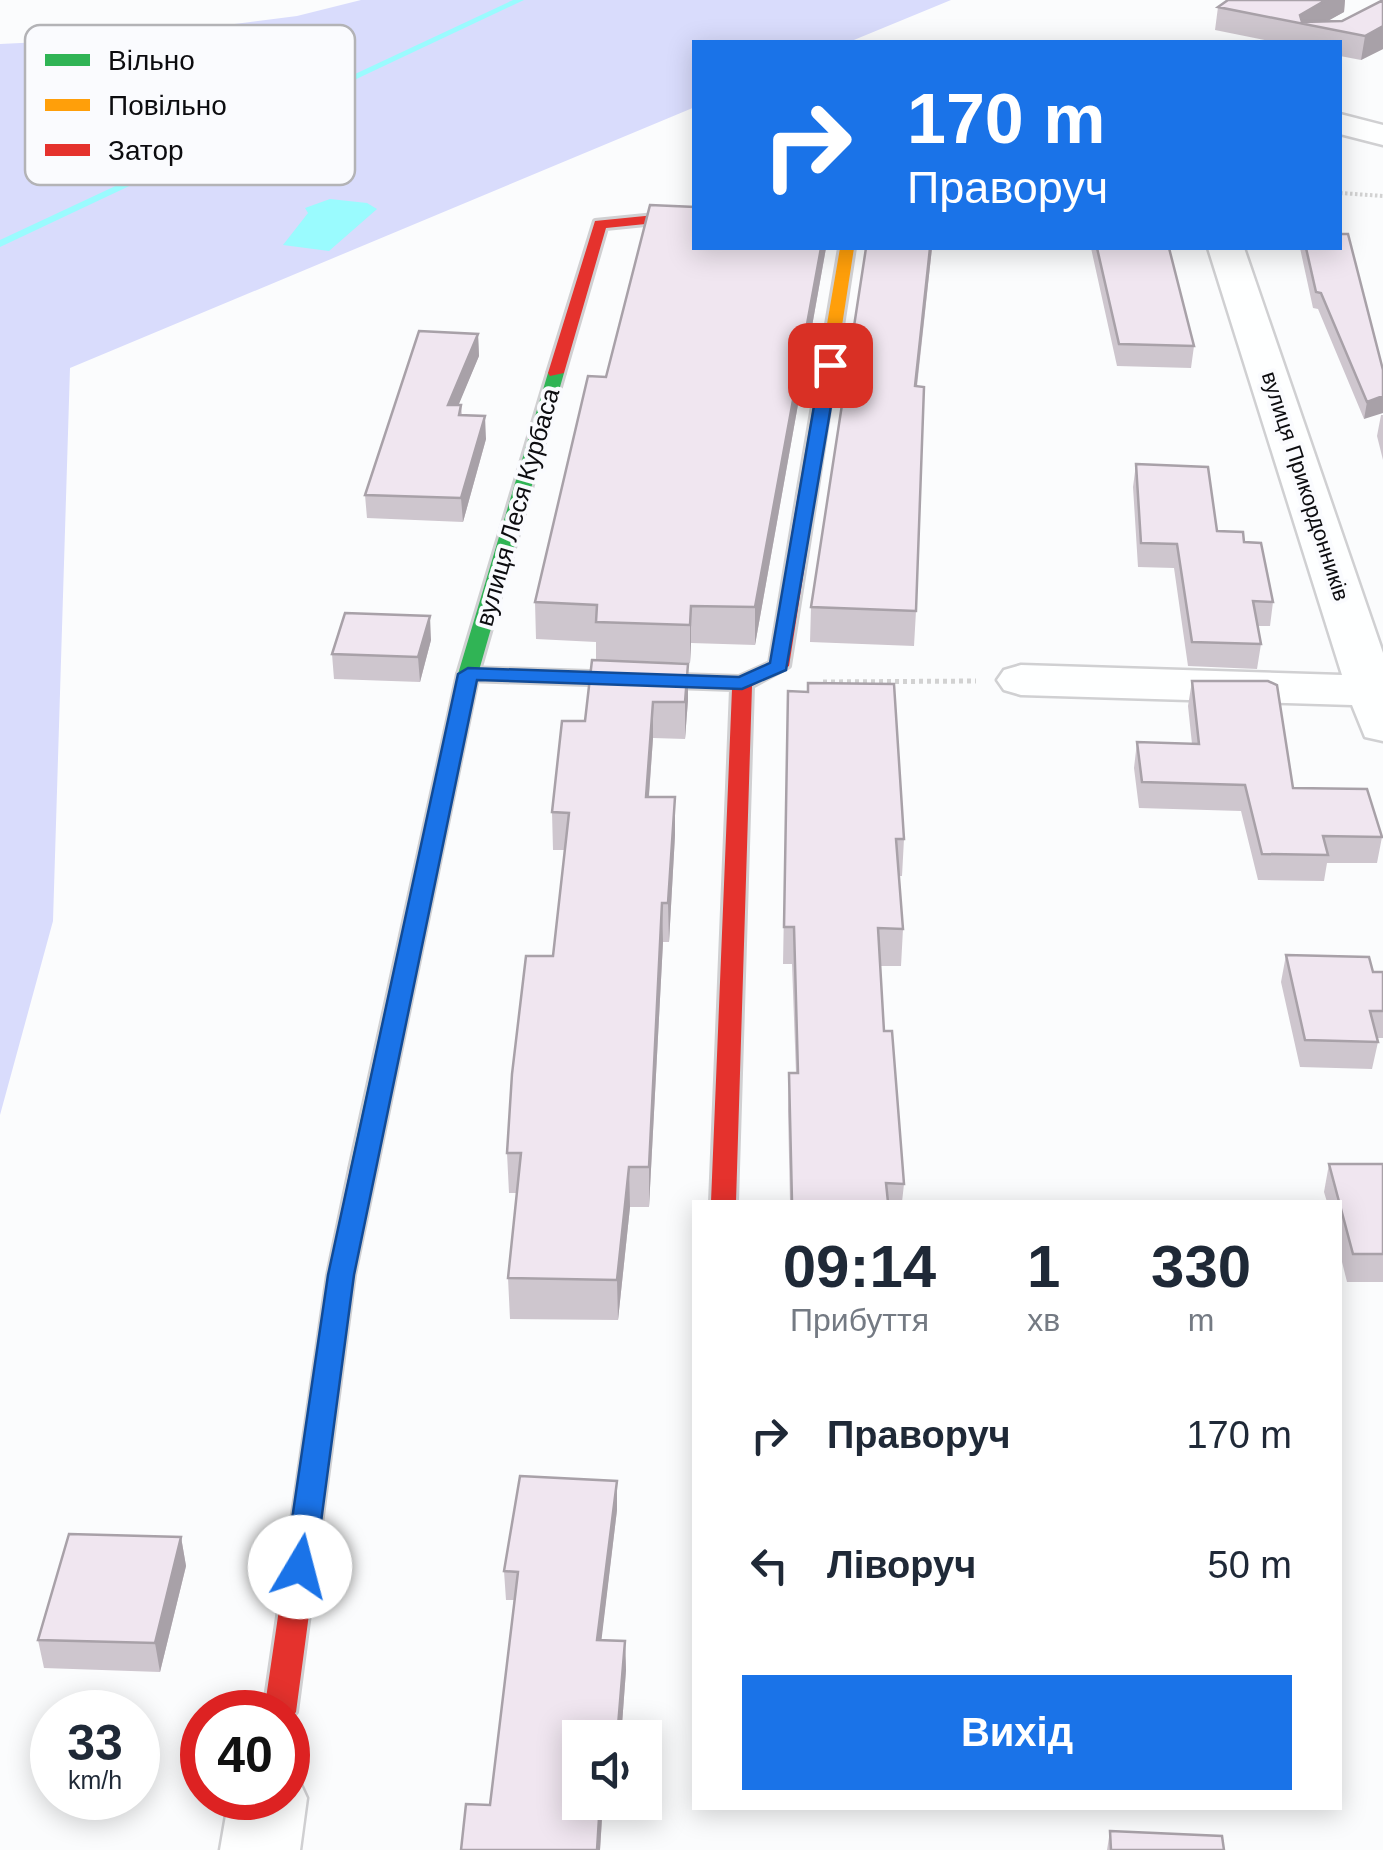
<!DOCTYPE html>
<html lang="uk">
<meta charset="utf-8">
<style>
:root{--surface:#fff;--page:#f2f2f3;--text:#1f2937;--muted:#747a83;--accent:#1a73e8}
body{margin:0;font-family:Arial,sans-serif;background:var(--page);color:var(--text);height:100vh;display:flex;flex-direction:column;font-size:38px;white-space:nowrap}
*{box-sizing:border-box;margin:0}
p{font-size:32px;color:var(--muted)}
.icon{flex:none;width:55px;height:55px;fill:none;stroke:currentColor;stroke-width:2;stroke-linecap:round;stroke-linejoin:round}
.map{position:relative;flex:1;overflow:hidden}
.side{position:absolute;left:692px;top:1200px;width:650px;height:610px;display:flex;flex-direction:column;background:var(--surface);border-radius:0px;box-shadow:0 5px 25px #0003}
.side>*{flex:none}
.banner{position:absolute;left:692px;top:40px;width:650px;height:210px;border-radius:0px;box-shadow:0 5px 25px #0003;background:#1a73e8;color:#fff;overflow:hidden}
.tools{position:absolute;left:562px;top:1720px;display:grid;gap:20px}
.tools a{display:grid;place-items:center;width:100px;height:100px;border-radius:0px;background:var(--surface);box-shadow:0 5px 25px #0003;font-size:50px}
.speed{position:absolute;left:30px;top:1690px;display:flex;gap:20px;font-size:50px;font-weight:700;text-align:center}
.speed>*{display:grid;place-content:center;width:130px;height:130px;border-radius:50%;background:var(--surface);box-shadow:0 5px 25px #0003;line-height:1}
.speed small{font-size:25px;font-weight:400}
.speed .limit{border:15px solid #d22;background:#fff;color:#111}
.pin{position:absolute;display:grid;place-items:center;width:85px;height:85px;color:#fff;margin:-42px;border-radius:20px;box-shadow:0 5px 15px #0006}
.me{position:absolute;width:110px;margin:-55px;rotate:8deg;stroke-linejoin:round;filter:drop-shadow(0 0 8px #0008)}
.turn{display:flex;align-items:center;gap:35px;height:210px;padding:0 50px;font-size:45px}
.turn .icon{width:130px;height:130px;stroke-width:2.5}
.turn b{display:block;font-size:70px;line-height:85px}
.eta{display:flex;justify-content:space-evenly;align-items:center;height:170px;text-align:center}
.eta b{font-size:60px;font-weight:800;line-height:70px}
.action{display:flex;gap:20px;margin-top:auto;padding:20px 50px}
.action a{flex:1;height:115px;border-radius:0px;background:var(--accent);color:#fff;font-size:40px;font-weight:800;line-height:115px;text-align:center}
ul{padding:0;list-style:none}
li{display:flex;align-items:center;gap:30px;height:130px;padding:0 50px}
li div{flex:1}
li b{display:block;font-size:38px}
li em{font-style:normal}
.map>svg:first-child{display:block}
.green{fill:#d9dcfc}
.water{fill:#9afbfe}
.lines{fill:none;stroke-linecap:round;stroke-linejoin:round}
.stream{fill:#9afbfe;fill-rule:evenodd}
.street-casing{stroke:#d0d0d2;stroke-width:5}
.fast-casing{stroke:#d0d0d2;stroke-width:6}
.slow-casing{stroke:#d0d0d2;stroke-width:6}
.jam-casing{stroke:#d0d0d2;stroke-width:6}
.path-far1{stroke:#d2d2d2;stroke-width:4;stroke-dasharray:2.5 2.5;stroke-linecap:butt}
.path{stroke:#d2d2d2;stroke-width:5;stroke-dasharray:4 4;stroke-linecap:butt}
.street{fill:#feffff;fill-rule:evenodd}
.fast{fill:#30b455;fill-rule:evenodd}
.slow{fill:#ff9f0a;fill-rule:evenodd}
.jam{fill:#e5322d;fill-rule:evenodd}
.wall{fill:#cec6ce}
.shaded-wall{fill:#a8a1a8}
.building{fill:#f0e6f0;stroke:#a8a1a8;stroke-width:2.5}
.route{fill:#1a73e8;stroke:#114b97;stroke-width:2.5}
.labels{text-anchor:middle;stroke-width:8;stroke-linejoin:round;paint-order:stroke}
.far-street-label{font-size:22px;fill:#0c0c0f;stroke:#fafbfe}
.street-label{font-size:25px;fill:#0c0c0f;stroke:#fafbfe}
.key{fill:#fafbfe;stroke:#b3b3b6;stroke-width:2.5}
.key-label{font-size:28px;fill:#0c0c0f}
</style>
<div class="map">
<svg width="1383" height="1850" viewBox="0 0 1383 1850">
<rect width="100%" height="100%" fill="#fbfcfd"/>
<path class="green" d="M361,0H951L849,42H695V107L70,368L53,921L0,1115V44L125,38L297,16Z"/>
<path class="water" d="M330,199L367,203L377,209L329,251L283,245L308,213L305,208Z"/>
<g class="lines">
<path class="stream" d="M513,0H524L0,247V240Z"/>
<g class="street-casing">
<path id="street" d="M1340,114L1383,125V145L1340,134Z
M1208,248H1244L1383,653V741L1365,737L1352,705L1021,695L1004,690L997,680L1004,670L1021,665L1342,675Z
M288,1771L296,1774L307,1798L300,1850H220L229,1798H288Z"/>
</g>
<g class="fast-casing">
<path id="fast" d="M556,368L564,373L478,674L376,1169L372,1175H354L350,1169L458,674L548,373Z"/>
</g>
<g class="slow-casing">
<path id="slow" d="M840,248H854L816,494L807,499L798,494Z"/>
</g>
<g class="jam-casing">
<path id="jam" d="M695,211V219L606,228L564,373L550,376L548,373L595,221Z
M807,489L816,494L789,666L752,686L736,1202H711L732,689L468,680L458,674L468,668L739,677L770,663L798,494Z
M363,1161L372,1163L376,1169L354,1275L296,1712L288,1722V1712H264L328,1275L350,1169L354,1163Z"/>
</g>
<path class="path-far1" d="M1340,193L1383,196"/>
<path class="path" d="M823,682L976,681"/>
<use href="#street" class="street"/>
<use href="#fast" class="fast"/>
<use href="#slow" class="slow"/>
<use href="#jam" class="jam"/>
</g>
<path class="wall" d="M1228,0H1345L1344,12L1327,21H1342L1383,0V49L1361,60L1340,56V42H1275L1215,30L1218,7Z
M826,248L755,645L691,643L690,663L596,660V642L536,639L535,602L606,377Z
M932,248L917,387L916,611L914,646L810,642L811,607Z
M1091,248H1169L1194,346L1191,368L1117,366Z
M1300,248H1340L1383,370L1364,419L1318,309L1313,308Z
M478,334L479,356L458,405H461L462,415L486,439L463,522L367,518L365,495Z
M1381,415H1383V460L1377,436Z
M1136,464L1217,531L1244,542L1273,602L1270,626H1258L1261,644L1257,669L1188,666L1174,568L1138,567L1133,487Z
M431,640L420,682L334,679L332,654Z
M592,660L688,700L685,739L653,738L649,797H675V835L669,942H663L649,1207H630L618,1320L510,1319L508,1278L517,1193H509L507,1153L553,956L565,850H553L552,812L585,721Z
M1192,681L1293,788L1382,837L1377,863H1327L1324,881L1258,880L1241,811L1139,808L1134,768L1137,742L1192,744L1188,706Z
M788,691L904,839L902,876H899L903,929L901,966H880L884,1031L904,1184L902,1202H790L788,1111L789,1073H796L792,964H783Z
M1286,955L1373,972H1383V1038H1377L1378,1042L1372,1069L1300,1067L1281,982Z
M1329,1164H1383V1282H1347L1340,1254V1202H1327L1324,1192Z
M617,1510L601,1640L625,1641L626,1670L621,1738H580L603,1802L600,1850H461L490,1805L514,1600H506L504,1571Z
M181,1537L186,1566L160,1672L44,1668L38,1640Z
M1110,1831L1224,1850H1107Z"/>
<path class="shaded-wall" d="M1326,0H1345L1344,12L1319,26L1299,23L1300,15Z
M1383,26V49L1361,60L1365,36Z
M821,248H826L755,645V607Z
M930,248H932L913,419L915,386Z
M478,334L479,356L449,428L448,405Z
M1383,396V413L1364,419L1367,402Z
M485,416L486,439L463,522L461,498Z
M691,606V643L690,663V625Z
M430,616L431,640L420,682L418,657Z
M688,664V700L685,739V702Z
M653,702V738L646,834V797Z
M675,797V835L669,942L668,903Z
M662,903L663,942L649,1207V1167Z
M629,1167L630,1207L618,1320L617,1280Z
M617,1481V1510L598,1669L597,1640Z
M181,1537L186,1566L160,1672L155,1643Z
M625,1641L626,1670L621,1738H617Z
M600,1802H603L600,1850H597Z"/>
<path class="building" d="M1228,0H1326L1300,15L1302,22L1342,21L1383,0V26L1365,36L1218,7Z
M650,205L695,207V248H821L755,607L691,606L690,625L596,622L597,605L535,602L588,376L606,377Z
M1340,234H1348L1383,370V396L1367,402L1321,293L1316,292L1306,248H1340Z
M866,248H930L915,386L924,387L916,611L811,607Z
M1097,248H1169L1194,346L1119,344Z
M419,331L478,334L448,405H461L459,415L485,416L461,498L365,495Z
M1136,464L1208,467L1217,531L1243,532L1244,542L1261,543L1273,602L1253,601L1261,644L1192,642L1177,544L1141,543Z
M345,613L430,616L418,657L332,654Z
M592,660L688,664L685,702H653L646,797H675L668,903H662L649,1167H629L617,1280L508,1278L521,1153H507L512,1074L526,956H553L569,813L552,812L562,721H585Z
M1192,681H1268L1277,685L1293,788L1367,789L1382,837L1323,836L1328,855L1262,854L1245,785L1142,782L1137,742L1199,744Z
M808,683L894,684L904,839H896L903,929L878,928L884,1031H892L904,1184L886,1183L888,1202H792L789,1073H798L794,927H784L788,691L808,692Z
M1286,955L1369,957L1373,972H1383V1011H1370L1378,1042L1305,1040Z
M1329,1164H1383V1254H1353Z
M520,1476L617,1481L597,1640L625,1641L617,1738H580V1802H600L597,1850H461L466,1804L490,1805L518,1572L504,1571Z
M69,1534L181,1537L155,1643L38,1640Z
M1110,1831L1222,1836L1224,1850H1111Z"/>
<path class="route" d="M830,360L838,365L786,670L742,689L477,680L354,1275L315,1567L311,1575H290L285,1567L328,1275L458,674L468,668L739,677L770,663L821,365Z"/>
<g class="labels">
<g class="far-street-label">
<text transform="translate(1306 486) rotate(72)" y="8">вулиця Прикордонників</text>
</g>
<g class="street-label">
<text transform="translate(517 507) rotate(-74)" y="9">вулиця Леся Курбаса</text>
</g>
</g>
<rect x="25" y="25" width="330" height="160" rx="15" class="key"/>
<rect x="45" y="54" width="45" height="12" fill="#30b455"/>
<rect x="45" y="99" width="45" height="12" fill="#ff9f0a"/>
<rect x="45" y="144" width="45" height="12" fill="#e5322d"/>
<g class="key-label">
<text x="108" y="70">Вільно</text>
<text x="108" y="115">Повільно</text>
<text x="108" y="160">Затор</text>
</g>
</svg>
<div class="tools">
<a><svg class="icon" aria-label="sound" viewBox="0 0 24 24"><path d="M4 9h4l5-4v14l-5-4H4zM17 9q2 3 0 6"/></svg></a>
</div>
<div class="speed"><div>33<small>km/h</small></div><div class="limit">40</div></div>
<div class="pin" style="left:830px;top:365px;background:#d93025"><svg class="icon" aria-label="arrive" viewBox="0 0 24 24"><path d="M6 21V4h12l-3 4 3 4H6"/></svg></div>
<svg class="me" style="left:300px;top:1567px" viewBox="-20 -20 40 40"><circle r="19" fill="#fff"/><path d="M0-13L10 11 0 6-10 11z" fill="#1a73e8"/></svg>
<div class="banner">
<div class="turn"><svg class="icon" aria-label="right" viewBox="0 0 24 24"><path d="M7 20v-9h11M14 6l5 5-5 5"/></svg><div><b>170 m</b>Праворуч</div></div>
</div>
<section class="side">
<div class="eta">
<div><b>09:14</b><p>Прибуття</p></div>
<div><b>1</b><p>хв</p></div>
<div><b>330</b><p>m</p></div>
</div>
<ul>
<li><svg class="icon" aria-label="right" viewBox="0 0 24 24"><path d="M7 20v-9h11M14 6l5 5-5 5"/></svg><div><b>Праворуч</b></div><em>170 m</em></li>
<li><svg class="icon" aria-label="left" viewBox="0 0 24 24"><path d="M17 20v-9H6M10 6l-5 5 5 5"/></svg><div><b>Ліворуч</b></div><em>50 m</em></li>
</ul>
<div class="action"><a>Вихід</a></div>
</section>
</div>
